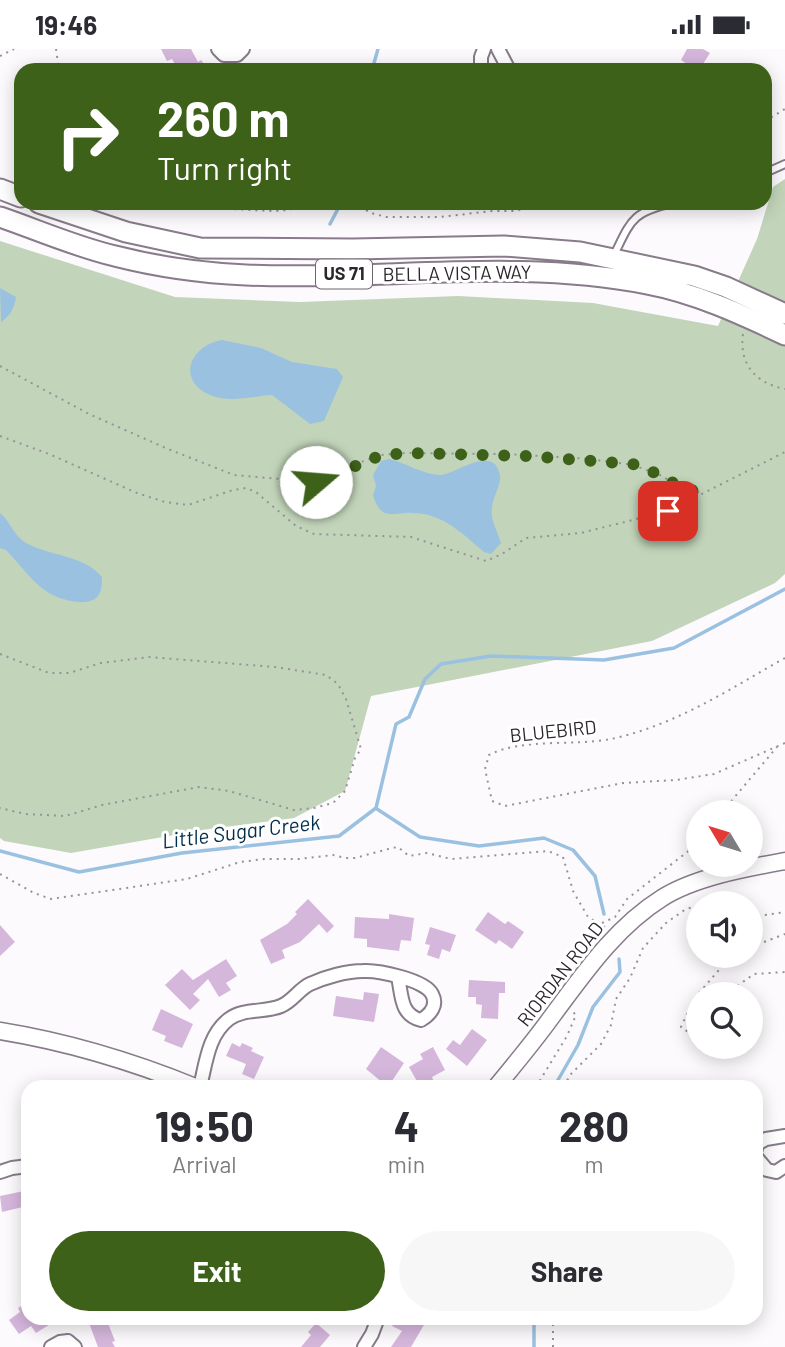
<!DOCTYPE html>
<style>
:root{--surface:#fff;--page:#f7f7f7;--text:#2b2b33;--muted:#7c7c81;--accent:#3e6119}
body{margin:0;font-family:Barlow,sans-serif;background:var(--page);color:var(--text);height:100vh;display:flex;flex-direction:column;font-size:26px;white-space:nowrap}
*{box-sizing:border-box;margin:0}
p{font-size:23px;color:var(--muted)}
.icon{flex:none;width:38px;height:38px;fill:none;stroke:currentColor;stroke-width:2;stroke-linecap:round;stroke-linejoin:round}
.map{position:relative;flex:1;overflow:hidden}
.sheet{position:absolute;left:21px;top:1031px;width:742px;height:245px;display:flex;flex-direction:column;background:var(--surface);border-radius:21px;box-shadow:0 4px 18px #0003}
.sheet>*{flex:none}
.banner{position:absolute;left:14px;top:14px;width:758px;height:147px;border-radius:21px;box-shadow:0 4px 18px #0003;background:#3e6119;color:#fff;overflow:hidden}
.needle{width:46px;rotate:308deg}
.controls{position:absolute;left:686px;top:751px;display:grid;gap:14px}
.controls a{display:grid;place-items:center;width:77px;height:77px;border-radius:50%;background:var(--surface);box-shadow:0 4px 18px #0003;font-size:35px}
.pin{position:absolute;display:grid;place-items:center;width:60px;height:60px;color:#fff;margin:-30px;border-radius:14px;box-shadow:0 4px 10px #0006}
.me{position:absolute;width:77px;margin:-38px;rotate:72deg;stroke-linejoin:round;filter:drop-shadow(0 0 5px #0008)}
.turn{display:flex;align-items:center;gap:24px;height:147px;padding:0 28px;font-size:32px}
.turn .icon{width:91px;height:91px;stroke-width:2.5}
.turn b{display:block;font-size:49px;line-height:60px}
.eta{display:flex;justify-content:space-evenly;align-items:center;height:119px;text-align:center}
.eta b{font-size:42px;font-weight:700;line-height:49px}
.cta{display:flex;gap:14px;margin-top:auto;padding:14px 28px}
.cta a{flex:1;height:80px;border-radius:42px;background:var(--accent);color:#fff;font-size:28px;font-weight:700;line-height:80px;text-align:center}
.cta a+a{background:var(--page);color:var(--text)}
.status{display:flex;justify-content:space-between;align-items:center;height:49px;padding:0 35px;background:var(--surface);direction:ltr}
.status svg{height:19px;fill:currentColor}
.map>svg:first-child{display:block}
.green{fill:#c2d5ba}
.water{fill:#9bc1e1}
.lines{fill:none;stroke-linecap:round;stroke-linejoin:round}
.stream{stroke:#9bc1e1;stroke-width:3.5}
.building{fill:#d5b7dc}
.service-casing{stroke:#887b8a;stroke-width:10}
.minor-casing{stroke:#887b8a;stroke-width:16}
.tertiary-casing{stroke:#887b8a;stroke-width:19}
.primary-casing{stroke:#887b8a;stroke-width:23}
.path{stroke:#969297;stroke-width:2;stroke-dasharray:2 5;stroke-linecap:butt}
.service{stroke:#fff;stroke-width:6}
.minor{stroke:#fff;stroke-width:12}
.tertiary{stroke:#fff;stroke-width:16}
.primary{stroke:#fff;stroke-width:19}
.route{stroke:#3e6119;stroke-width:12;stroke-dasharray:0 21.6}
.labels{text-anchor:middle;stroke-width:6;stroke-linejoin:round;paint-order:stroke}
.shield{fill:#fff;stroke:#6b676b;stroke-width:2}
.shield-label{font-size:18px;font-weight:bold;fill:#2b262c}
.street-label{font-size:19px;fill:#2b262c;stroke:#fff}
.water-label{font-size:21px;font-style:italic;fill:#002d4c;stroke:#fff}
</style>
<div class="status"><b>19:46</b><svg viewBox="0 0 49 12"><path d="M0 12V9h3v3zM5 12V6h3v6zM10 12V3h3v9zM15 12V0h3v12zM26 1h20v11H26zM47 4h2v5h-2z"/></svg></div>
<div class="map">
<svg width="785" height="1298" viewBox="0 0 785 1298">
<rect width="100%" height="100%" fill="#fdfafd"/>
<path class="green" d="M785,130V525L775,534L652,592L371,647L345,742L294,769L209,780L71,804L4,792L0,789V192L175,248L300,253L458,247L593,254L718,277L757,190L773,138Z"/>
<path class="water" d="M0,239L16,248C14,260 11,266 1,273Z
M222,291L261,299L292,313L337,320L343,328L324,372L310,375L272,346C254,347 234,353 216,348C177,337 185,298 222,291Z
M389,410C406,414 422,425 440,426C453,427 495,393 500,427C501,437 493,447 492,458C490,471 497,481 501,494L491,505L484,503C463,485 442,464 413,464C404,463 394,467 385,464C378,461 375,453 373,446L376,437L373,426L381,412Z
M0,464C10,472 14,487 26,494C50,507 84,506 102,528C102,535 102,543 97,548C86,559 59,550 49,544C32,534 20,515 6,501L0,499Z"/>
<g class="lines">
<path class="stream" d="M372,21L378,0
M330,175L341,154
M377,760L420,788L479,797L544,789L573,801L595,827L604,865
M0,802L79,823L182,804L339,787L376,759L396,675L409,668L425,630L441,615L491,607L604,611L674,599L785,540
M554,1038L578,996L593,958L620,923L619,910
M534,1298V1269"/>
</g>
<path class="building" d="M161,0H191L198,13L201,11L209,21H178L172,10L167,12Z
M687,0H703L710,4L701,18L696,15L693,19L681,11Z
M308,850L334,877L327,884L319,875L300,893L282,901L285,909L271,915L260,891L287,875L297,865L295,863Z
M488,863L505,875L508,872L524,883L512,900L499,891L496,895L475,881Z
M389,865L414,869L411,892L401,891L399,902L367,898V890L354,889L355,868L389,870Z
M0,876L15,893L0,907Z
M430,878L456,886L450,903L442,900L439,910L427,906L430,896L425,895Z
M226,910L237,927L226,934L231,941L219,948L208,930L193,945L200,951L190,961L165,936L182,920L193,931Z
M469,931L505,933V944H499L498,970L481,969L482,956L476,955V948H468Z
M364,943L379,945L374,973L333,967L336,947L363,951Z
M161,960L193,975L182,999L164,992L166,987L152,981Z
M472,980L487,991L467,1017L446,1000L453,991L460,996Z
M232,994L240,998L242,994L253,999L251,1002L264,1008L254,1030L242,1025L246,1015L226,1007Z
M381,998L404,1014L388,1038L366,1020Z
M433,998L445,1021L432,1028L434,1033L425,1038L422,1032L418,1034L409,1018L423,1010L420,1005Z
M24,1142L27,1157L2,1163L0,1147Z
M28,1253V1269H60L36,1284L31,1277L19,1285L9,1271L20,1263L18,1259Z
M101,1269H106L115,1292L112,1293L115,1298H98L89,1274Z
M397,1269H428L411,1298H391L402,1282L392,1277Z
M316,1274L330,1286L320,1298H301L311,1286L308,1283Z"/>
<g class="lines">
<g class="service-casing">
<path id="service" d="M765,124L785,115
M613,208C631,172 631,163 673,154"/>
</g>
<g class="minor-casing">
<path id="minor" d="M218,0L224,6H237L243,0
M498,0L509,21
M481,21V8L484,0
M200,1038C206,1014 208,986 229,970C244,959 264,964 281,957C293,952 299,940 310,935C325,928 347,922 363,922C378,921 425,931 432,945C438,956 431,965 421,971C400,966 402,946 398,928
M756,1100L757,1095L766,1090L785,1087
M756,1108L767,1121L776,1123L785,1117
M0,1123L12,1119L28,1117
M51,1298L60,1293L68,1292L75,1298
M364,1298L372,1285L378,1269"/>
</g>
<g class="tertiary-casing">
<path id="tertiary" d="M0,982C68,993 131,1012 195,1038
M496,1038C516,1014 535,991 553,966C585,923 616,878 662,849C695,828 747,819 785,812"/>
</g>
<g class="primary-casing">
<path id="primary" d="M0,140L21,148
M39,154L126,183L200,199L353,200L504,197L580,203L694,227L726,238L785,265
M0,168C38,181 76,198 115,207C158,218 202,224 246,226C379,232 515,209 647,235C695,244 741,265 785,286"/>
</g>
<path class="path" d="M56,0L59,21
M0,7L14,0
M765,72L785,60
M200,154L231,160L273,162L289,161L305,154
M354,154L371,164L386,168H440L492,162H516L539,154
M743,285C739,315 755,334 785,340
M0,317L89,365L168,400L234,426L315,433L343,427L361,413L381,406L405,404L506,405L590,410L633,416L660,426L680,438L701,444
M0,387L49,405L137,444L165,453L188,456L233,441L246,439L256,443L296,477L314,485L411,488L486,512L502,505L526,489L581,484L668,462L785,403
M0,605L49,624H69L101,614L149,608L275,618L326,626L338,635L346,650L361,700L355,709L345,742L333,754L314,759L294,761L229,742L199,738L102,756L65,767L25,765L0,759
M785,609C728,641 676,676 611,690C576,697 520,689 489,706L485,720L492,752L505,757L623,734L676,731L714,725L785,694
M722,763L777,698
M0,825L34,844L51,850L187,830L240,813L264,810H299L333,806L345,809H355L392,799L398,798L409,807L427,804L451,810L548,802L563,808L573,842L588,868L605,878
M751,868L785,863
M698,873L691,880L698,883
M602,874L615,868L627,850L691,800L698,791
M751,898L785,885
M699,944L725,914L737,906
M726,945L754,925L785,923
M698,946L692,954L681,978L688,983L695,977L698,971
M536,1038L567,987L576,966L571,961
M565,1038L569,1027L601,995L611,976L616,950L630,929L643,899L666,874L686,860L698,857
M549,1269L553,1276V1298"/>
<use href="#service" class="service"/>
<use href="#minor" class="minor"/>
<use href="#tertiary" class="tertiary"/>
<use href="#primary" class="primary"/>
</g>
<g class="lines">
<path class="route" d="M316,433L343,426L361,413L381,407L405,404L527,407L633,415L660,426L680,438L702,444L668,462"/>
</g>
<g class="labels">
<rect class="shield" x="316" y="210.5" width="56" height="29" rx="5"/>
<g class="shield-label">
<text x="344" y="231">US 71</text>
</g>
<g class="street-label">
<text transform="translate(457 224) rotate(-1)" y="7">BELLA VISTA WAY</text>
<text transform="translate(553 682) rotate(-6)" y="7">BLUEBIRD</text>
<text transform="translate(560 925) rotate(-52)" y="7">RIORDAN ROAD</text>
</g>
<g class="water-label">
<text transform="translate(241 783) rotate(-7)" y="7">Little Sugar Creek</text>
</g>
</g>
</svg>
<div class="controls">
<a><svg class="needle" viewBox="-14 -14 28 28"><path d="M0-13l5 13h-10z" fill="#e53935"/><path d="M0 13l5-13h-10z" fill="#7c7c81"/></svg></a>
<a><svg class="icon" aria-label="sound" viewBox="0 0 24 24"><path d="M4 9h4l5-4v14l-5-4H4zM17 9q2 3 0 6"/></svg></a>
<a><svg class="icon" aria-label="search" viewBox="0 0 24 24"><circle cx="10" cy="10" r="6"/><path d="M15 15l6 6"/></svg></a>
</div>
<div class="pin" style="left:668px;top:462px;background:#d93025"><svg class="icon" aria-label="arrive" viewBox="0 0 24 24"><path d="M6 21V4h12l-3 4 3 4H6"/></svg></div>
<svg class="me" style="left:316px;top:433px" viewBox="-20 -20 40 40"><circle r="19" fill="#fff"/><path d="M0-13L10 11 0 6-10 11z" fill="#3e6119"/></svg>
<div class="banner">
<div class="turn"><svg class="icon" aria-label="right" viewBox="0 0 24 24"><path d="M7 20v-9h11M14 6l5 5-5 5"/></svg><div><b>260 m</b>Turn right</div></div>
</div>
<section class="sheet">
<div class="eta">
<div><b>19:50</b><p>Arrival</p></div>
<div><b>4</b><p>min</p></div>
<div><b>280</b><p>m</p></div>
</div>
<div class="cta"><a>Exit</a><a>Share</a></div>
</section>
</div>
